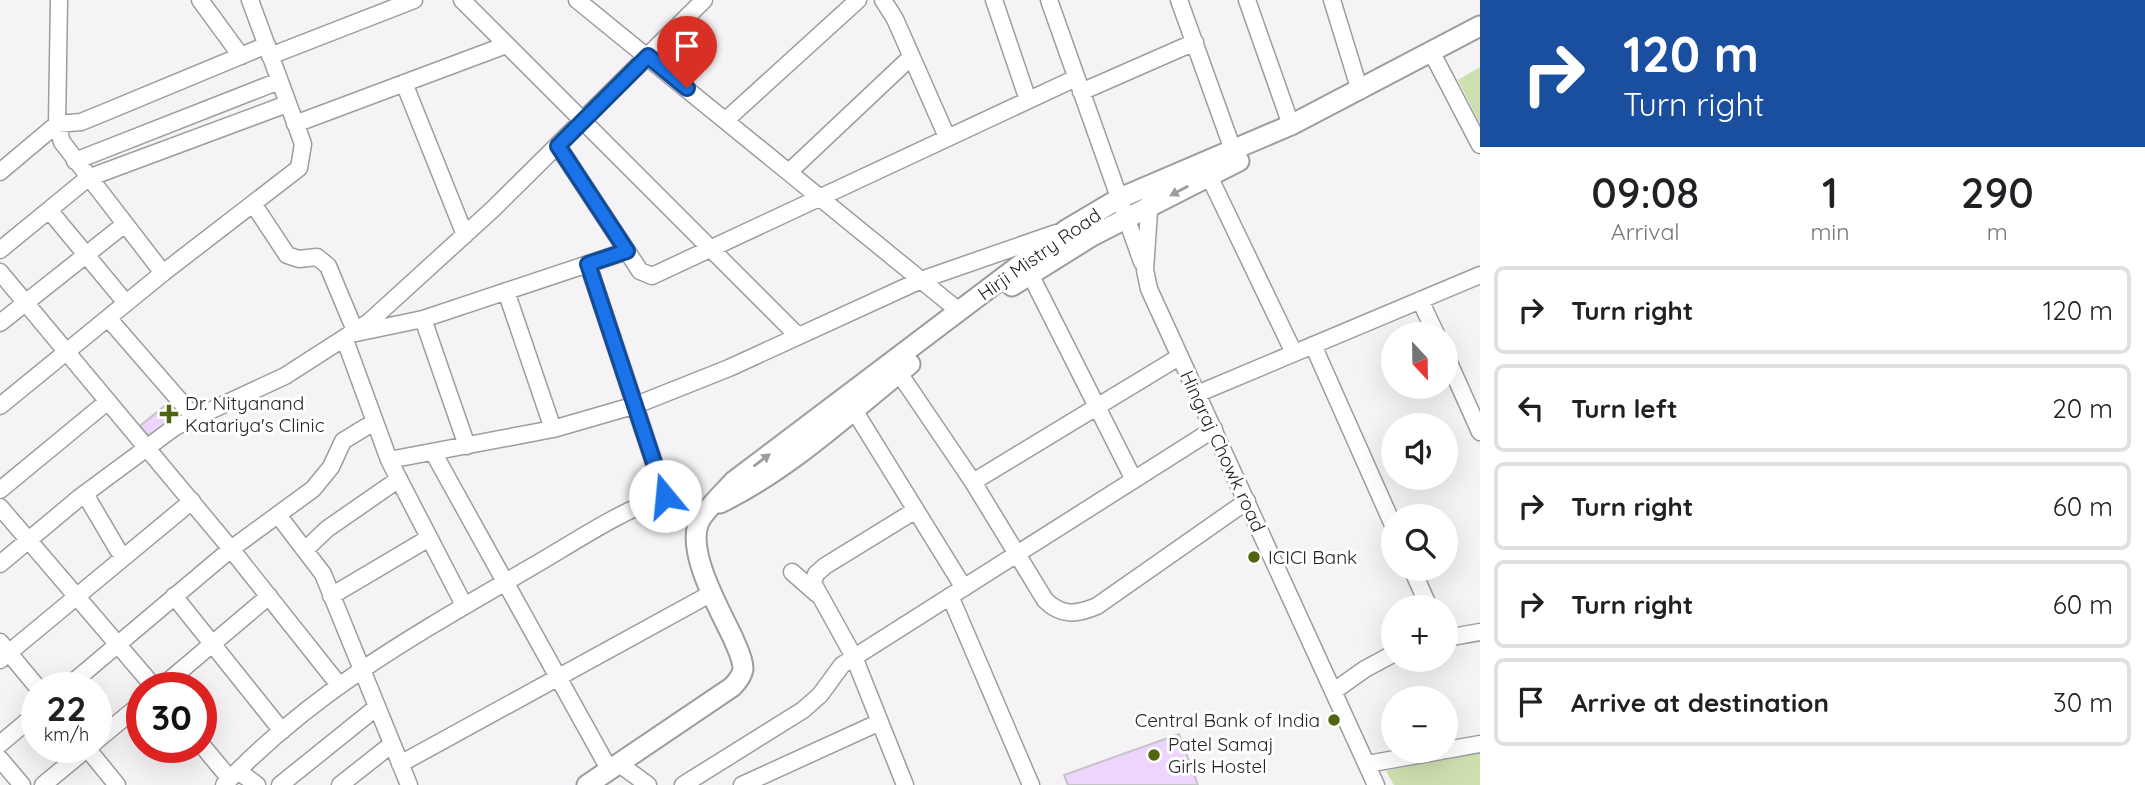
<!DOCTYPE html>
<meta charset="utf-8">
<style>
:root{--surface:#fff;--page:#f6f6f6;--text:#202124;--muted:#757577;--line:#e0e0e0}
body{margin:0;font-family:Quicksand,sans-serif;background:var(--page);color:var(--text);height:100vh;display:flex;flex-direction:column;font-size:26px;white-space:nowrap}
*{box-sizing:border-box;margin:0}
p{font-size:23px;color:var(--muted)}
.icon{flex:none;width:38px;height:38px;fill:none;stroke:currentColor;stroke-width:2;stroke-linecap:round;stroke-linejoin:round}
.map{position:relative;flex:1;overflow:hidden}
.details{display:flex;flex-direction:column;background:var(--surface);width:665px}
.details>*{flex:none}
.hud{background:#1a4fa0;color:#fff;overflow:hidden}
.needle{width:46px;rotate:158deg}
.tools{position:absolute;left:1381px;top:322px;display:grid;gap:14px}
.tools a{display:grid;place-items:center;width:77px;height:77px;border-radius:50%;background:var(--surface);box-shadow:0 7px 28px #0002;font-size:35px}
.speed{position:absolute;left:21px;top:672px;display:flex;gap:14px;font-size:35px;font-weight:700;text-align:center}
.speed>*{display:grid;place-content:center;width:91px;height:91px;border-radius:50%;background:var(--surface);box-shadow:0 7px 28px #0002;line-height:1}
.speed small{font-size:18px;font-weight:400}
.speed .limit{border:10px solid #d22;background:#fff;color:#111}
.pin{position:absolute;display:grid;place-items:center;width:60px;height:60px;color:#fff;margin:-72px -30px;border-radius:50% 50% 50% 0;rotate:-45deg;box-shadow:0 0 7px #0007}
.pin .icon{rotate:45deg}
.me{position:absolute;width:77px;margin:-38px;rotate:343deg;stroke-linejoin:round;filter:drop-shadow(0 0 5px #0008)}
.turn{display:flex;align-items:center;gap:24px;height:147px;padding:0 28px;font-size:32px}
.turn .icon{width:91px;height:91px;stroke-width:2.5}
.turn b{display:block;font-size:49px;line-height:60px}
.eta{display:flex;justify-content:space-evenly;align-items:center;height:119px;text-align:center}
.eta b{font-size:42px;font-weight:600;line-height:49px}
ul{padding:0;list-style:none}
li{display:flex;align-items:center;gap:21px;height:88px;margin:0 14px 10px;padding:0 14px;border:4px solid var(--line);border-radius:10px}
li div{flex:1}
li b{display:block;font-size:26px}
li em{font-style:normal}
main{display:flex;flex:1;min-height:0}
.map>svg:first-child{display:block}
.green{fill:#cedfaf}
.building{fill:#eed5fd;stroke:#c6c4c7;stroke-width:2}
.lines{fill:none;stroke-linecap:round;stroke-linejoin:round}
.minor-casing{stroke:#9e9c9f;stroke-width:19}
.major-casing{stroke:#9e9c9f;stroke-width:23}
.minor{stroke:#fff;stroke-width:16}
.major{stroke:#fff;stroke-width:19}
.oneway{fill:#9d9d9d}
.route-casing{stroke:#114b97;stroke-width:18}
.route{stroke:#1a73e8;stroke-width:12}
.poi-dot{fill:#506512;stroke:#fff;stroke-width:2.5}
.labels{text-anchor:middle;stroke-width:6;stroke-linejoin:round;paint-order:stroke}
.street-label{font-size:19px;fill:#262526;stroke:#fff}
.poi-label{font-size:19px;fill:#262526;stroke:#fff;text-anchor:start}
</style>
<main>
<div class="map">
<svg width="1480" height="785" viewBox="0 0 1480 785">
<rect width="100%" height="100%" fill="#f5f3f6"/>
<path class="green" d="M1480,67V124L1458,80Z
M1480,751V785H1394L1386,771Z"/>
<path class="building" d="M172,400L183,413L151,439L140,426Z
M1179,734L1198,785H1068L1064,775Z"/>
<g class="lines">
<g class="minor-casing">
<path id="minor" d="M59,0L57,124L62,142L163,273
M200,0L241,56
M462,0L798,336
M577,0L959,311
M883,0L895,19L947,137
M994,0L1028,100
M1049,0L1142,262
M1179,0L1233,150
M1247,0L1291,125
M1332,0L1360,91
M1432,53L1480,145
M270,56L414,0
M404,83L465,235
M1081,92L1195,42
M726,120L858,0
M295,124L506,45
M558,146L640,271L652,276L1076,78
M75,161L279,81
M0,172L57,124L81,122L108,111L267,45
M789,172L911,57
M1209,176L1294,353
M1150,197L1145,270L1149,289L1376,785
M254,205L287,255L299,259L317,257L328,266L356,333L423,319L627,251
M49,210L126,303
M0,250L88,178L287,104
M588,264L665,496
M0,272L231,549L339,685
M1030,274L1134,480
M506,291L553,429
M1420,300L1436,334
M108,318L194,417
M423,319L467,446
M0,323L125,224
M345,340L389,460L464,605
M1313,345L1393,525
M1446,356L1480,432
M899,373L973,482L1045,600C1061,616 1076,615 1097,606L1247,501
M1197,394L1480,275
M0,406L163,273L299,168L303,144L250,0
M854,410L964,588
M433,452L609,769
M389,460L553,429L636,405L729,368L921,280L1056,233
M973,482L1179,357
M0,490L108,401
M85,494L118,550
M0,507L155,688
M278,515L323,574L409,785
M305,550L327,529L399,479
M0,564L79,498L175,427L285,376L369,322L493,209L704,0
M1412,569L1429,607
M792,572L817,594
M174,596L282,731
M331,596L429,538
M950,596L1031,785
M1446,638L1480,632
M0,642L38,688
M0,660L192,501
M66,688L231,549L313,489L331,467L343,441L374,422
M160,688L269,596
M1334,691L1365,669L1393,654
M96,741L142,703
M0,744L37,713
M201,744L230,779
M86,747L117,785
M1446,750L1480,744
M0,759L22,785
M618,763L648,785
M400,764L712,593
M1367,764L1441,751
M238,771L257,785
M43,785L89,747
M224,785C313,691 418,633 528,569C572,544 617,512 665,496L699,520
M280,785L377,707
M340,785L392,744
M683,785L803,710L820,695L842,665L1214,429
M742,785L880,722
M905,785L854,657L813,583L816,574L825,566L916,510"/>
</g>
<g class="major-casing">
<path id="major" d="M1012,286L1092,236L1239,161
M720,503C790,469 849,413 910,364
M587,785L732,687C737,682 742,676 743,669C743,658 737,648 733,638C720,610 686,552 699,522C704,511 725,491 734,481L1066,230L1120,198L1291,125L1480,26"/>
</g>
<use href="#minor" class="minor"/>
<use href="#major" class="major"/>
</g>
<defs><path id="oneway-solid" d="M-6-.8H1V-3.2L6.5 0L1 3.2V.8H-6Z" transform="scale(1.75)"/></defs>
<g class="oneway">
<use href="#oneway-solid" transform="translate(1179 191) rotate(152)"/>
<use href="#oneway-solid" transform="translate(762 460) rotate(-37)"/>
</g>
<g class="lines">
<g class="route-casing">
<path id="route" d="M665,496L588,264L627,251L558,146L648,56L687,88"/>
</g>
<use href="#route" class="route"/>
</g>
<g class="poi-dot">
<path d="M165.5 403.5h7v7h7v7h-7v7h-7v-7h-7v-7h7z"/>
<circle cx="1254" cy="557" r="7"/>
<circle cx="1334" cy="720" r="7"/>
<circle cx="1154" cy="755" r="7"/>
</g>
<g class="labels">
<g class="street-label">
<text transform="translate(1039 254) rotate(-35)" y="7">Hirji Mistry Road</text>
<text transform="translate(1223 451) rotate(65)" y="7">Hingraj Chowk road</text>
</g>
<g class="poi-label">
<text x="185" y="410">Dr. Nityanand<tspan x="185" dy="22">Katariya's Clinic</tspan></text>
<text x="1268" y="564">ICICI Bank</text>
<text x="1320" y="727" text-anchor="end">Central Bank of India</text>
<text x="1168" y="751">Patel Samaj<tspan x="1168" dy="22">Girls Hostel</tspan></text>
</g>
</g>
</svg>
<div class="tools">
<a><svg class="needle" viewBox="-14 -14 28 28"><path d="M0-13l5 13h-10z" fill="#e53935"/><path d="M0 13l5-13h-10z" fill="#757577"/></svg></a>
<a><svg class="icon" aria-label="sound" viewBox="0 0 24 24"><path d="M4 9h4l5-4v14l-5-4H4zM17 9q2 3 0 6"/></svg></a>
<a><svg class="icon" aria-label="search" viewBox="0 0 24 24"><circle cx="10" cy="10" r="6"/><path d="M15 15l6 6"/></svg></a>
<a>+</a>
<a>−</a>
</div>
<div class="speed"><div>22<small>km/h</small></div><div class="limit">30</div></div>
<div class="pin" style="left:687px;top:88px;background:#d93025"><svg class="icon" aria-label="arrive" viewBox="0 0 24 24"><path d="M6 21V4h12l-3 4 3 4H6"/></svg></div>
<svg class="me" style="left:665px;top:496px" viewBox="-20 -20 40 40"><circle r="19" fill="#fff"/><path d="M0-13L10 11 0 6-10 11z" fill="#1a73e8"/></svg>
</div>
<section class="details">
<div class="hud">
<div class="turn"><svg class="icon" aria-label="right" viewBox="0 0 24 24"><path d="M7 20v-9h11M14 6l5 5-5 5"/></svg><div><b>120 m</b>Turn right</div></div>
</div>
<div class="eta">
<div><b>09:08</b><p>Arrival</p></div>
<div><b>1</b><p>min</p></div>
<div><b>290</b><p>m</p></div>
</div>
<ul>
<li><svg class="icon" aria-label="right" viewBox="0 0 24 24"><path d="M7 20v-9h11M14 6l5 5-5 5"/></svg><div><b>Turn right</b></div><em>120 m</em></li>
<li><svg class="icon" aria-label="left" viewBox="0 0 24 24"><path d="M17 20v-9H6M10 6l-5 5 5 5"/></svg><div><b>Turn left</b></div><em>20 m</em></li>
<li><svg class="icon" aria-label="right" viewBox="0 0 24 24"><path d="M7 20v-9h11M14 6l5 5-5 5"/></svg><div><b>Turn right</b></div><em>60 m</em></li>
<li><svg class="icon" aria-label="right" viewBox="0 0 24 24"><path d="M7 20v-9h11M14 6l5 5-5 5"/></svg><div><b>Turn right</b></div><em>60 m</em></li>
<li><svg class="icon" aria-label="arrive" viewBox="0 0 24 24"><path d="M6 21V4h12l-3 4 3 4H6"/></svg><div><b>Arrive at destination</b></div><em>30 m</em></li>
</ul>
</section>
</main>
